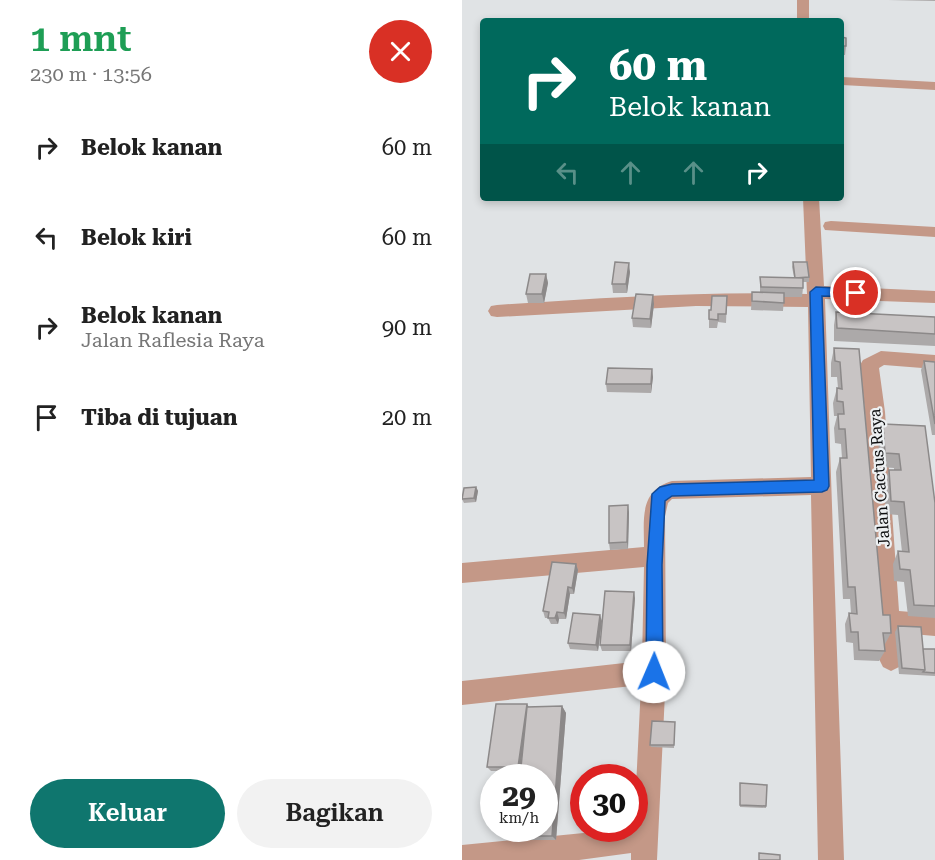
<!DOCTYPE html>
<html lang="id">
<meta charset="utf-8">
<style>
:root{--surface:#fff;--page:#f2f2f2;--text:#222;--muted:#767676;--accent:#0f766e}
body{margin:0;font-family:"Roboto Serif",serif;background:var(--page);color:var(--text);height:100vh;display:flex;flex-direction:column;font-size:22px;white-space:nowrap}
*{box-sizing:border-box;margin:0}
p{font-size:20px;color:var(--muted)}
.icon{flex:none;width:33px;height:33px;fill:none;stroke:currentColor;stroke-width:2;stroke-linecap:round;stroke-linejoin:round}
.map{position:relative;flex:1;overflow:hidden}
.drawer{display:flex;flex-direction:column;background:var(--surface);width:462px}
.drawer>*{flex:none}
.hud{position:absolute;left:18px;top:18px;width:364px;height:183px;border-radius:6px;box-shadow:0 3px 9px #0003;background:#00695c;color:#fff;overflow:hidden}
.speed{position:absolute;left:18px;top:764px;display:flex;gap:12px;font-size:30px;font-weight:700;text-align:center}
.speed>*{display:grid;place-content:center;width:78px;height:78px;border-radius:50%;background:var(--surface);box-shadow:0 3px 9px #0003;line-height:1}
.speed small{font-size:15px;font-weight:400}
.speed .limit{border:9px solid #d22;background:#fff;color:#111}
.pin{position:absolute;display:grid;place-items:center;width:51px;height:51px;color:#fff;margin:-26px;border:3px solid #fff;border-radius:50%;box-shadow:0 2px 6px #0007}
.me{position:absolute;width:66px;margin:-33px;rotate:1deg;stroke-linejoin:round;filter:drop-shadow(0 0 4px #0008)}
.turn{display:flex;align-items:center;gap:21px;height:126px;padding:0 30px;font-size:27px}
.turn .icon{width:78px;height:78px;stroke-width:2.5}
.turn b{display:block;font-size:42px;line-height:51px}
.lanes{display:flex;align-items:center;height:57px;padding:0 30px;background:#0003;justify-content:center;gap:30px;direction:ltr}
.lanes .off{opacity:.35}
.round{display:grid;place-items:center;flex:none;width:63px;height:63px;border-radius:32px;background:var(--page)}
.headline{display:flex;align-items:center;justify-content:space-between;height:102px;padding:0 30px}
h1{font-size:36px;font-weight:600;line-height:45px;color:#1e9e55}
.button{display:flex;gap:12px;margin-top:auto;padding:12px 30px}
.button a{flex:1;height:69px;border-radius:36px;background:var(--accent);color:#fff;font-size:24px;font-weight:600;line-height:69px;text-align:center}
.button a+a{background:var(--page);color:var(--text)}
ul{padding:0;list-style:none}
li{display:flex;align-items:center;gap:18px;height:90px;padding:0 30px}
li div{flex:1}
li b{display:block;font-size:22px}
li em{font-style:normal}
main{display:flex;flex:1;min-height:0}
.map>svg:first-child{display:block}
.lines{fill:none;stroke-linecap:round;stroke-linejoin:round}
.minor{fill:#c49887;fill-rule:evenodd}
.wall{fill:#aca9a9}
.shaded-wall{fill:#8c8989}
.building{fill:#c8c4c4;stroke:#8c8989;stroke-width:1.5}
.route{fill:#1a73e8;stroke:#114b97;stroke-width:1.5}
.labels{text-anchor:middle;stroke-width:4.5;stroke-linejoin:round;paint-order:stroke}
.street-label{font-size:16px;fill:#0d0e0f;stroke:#edf0f2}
</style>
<main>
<section class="drawer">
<div class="headline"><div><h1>1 mnt</h1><p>230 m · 13:56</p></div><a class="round" style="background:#d93025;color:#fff"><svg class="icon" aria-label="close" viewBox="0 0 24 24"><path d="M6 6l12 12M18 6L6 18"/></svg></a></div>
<ul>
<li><svg class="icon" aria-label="right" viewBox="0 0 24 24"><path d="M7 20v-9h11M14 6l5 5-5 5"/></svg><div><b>Belok kanan</b></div><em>60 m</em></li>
<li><svg class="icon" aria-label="left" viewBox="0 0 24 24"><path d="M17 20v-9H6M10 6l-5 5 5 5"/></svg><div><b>Belok kiri</b></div><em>60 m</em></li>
<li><svg class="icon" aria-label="right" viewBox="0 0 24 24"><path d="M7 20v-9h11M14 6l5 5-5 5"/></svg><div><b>Belok kanan</b><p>Jalan Raflesia Raya</p></div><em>90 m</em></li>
<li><svg class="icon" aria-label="arrive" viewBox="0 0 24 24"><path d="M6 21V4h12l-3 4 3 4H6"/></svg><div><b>Tiba di tujuan</b></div><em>20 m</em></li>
</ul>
<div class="button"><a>Keluar</a><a>Bagikan</a></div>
</section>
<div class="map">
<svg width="473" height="860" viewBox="0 0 473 860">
<rect width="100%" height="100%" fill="#e0e3e5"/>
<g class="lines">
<path class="minor" d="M335,0H347V21H335Z
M380,77L473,82V90L380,85Z
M341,198H357L362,286L473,291V303L363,299L382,860H356L349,495L210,499L206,503L203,516L204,672L195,860H169V853L117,860H0V845L172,828L179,685L0,705V681L180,661L182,567L0,583V563L182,547C182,519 177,491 210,481L349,477L346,307L234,306L35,317L29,316L26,311L29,306L35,305C138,298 242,291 345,294Z
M369,221L473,227V237L363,230L361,226L363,222Z
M419,351L473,355V369L422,365L417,368L423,412L437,611L473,614V636L439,633L441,659L437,667L429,671L421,667L417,659L403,412L398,365L401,360Z"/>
</g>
<path class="wall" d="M426,0H473V1Z
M380,37L384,46L383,55H380Z
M331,262L347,277V282H341V288L340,297H322L321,311L289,310L290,292H298V277H332L330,267Z
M168,272L165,293H151L150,284Z
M84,274L86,283L82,303H66L64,294Z
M265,296L264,323L256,322L255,328H247V310H249Z
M192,304L189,328L171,327L170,318Z
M374,312L473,317V346L372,341V325Z
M372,348L397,349L421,615L429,633L423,644H422L423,651L417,661L392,660L391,643L384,642L383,624L387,613H389L388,599H381L374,472L378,458H380L379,444L373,443L372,428L375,416H372L371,403L375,388H376L375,377H369V363Z
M462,361L473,362V435H470L459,370Z
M191,377L189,393L145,392L144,384Z
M421,424L473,503V618L446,616L442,582L432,581L431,564L436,551L440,552L436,515L424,514L422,484L427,470H432V468L418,467L416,439Z
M14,487L16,491L14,502L2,503L0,499Z
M167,512L166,549L148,550L147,543Z
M114,564L116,570L112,594H108L104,619H97L96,624H89L86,618H83L81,611Z
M173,598L169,651H140L138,645Z
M140,621L136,651L108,649L106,643Z
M436,626L461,649H473V676L437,674L433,632Z
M65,704L66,707L100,706L104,713L94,840H57L52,836L59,771H29L25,767Z
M213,722L212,748L189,747L188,745Z
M278,785L304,806V808L278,807Z"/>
<path class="shaded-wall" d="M167,263L168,272L165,293L164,284Z
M84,274L86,283L82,303L80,294Z
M191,295L192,304L189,328L188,319Z
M190,369L191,377L189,393V384Z
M14,487L16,491L14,502L12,498Z
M166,505L167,512L166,549L165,542Z
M114,564L116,570L112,594L110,588Z
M106,587L108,594L104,619L102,613Z
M172,592L173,598L169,651L168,645Z
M95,612L97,619L96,624L93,618Z
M138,615L140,621L136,651L134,645Z
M65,704L68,709L60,771L56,767Z
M100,706L104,713L94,840L90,836Z"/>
<path class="building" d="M380,37L384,38V46H380Z
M153,262L167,263L164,284H150Z
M331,262H345L347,277L333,278Z
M68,274H84L80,294H64Z
M298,277L341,278V288L299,287Z
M290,292L322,293V303L290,301Z
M174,294L191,295L188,319L170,318Z
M250,296H265L264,314H256V320L247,319V310H249Z
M374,312L473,317V334L375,328Z
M372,348L397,349L421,615H428L429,633H421L423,651L397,650L396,632H389L387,613L395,614L393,587H386L378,458H385L383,429H377L376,414H382L381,402L375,401V388L380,389L378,362L373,361Z
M462,361L473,362V424Z
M146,368L190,369L189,384H144Z
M421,424L463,426L473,503V606L452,605L448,570L438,569L436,551L447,552L442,502L429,501L427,470H439L437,454L423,453Z
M14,487L12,498L0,499L2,488Z
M166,505L165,542L147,543V506Z
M90,562L114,564L110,588L106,587L102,613L95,612L93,618H86L87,612L81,611Z
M143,591L172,592L168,645H138Z
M111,613L138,615L134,645L106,643Z
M436,626L459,627L463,670L440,668Z
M461,649H473V673L461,672L463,670Z
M34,704H65L56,767H25Z
M100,706L90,836H52L53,828H82V777H58L65,707Z
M190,721L213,722L212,745H188Z
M278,783L305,785L304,806L278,805Z
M297,853L318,855V860H297Z"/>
<path class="route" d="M354,287L394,289L400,293L394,297L360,296L367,486L365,490L360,492L210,496L203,501L200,565L201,672L198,678L192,681L187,678L184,672L185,565L190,494L198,487L210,484L352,480L348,292Z"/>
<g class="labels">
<g class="street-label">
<text transform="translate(417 478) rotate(-94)" y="6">Jalan Cactus Raya</text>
</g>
</g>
</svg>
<div class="speed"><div>29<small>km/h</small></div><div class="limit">30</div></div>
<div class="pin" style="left:394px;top:293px;background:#d93025"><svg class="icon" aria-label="arrive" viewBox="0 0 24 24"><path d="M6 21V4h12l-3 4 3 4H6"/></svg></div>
<svg class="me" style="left:192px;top:672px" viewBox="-20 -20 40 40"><circle r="19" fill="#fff"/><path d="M0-13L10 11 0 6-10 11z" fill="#1a73e8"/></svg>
<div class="hud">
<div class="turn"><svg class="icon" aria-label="right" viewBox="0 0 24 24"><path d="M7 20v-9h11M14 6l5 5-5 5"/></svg><div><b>60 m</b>Belok kanan</div></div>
<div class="lanes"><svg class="icon off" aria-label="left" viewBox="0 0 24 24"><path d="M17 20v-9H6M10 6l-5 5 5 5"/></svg><svg class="icon off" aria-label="ahead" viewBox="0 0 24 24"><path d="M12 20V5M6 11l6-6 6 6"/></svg><svg class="icon off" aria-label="ahead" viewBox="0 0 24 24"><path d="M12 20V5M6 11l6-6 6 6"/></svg><svg class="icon" aria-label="right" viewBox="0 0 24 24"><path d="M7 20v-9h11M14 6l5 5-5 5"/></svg></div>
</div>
</div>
</main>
